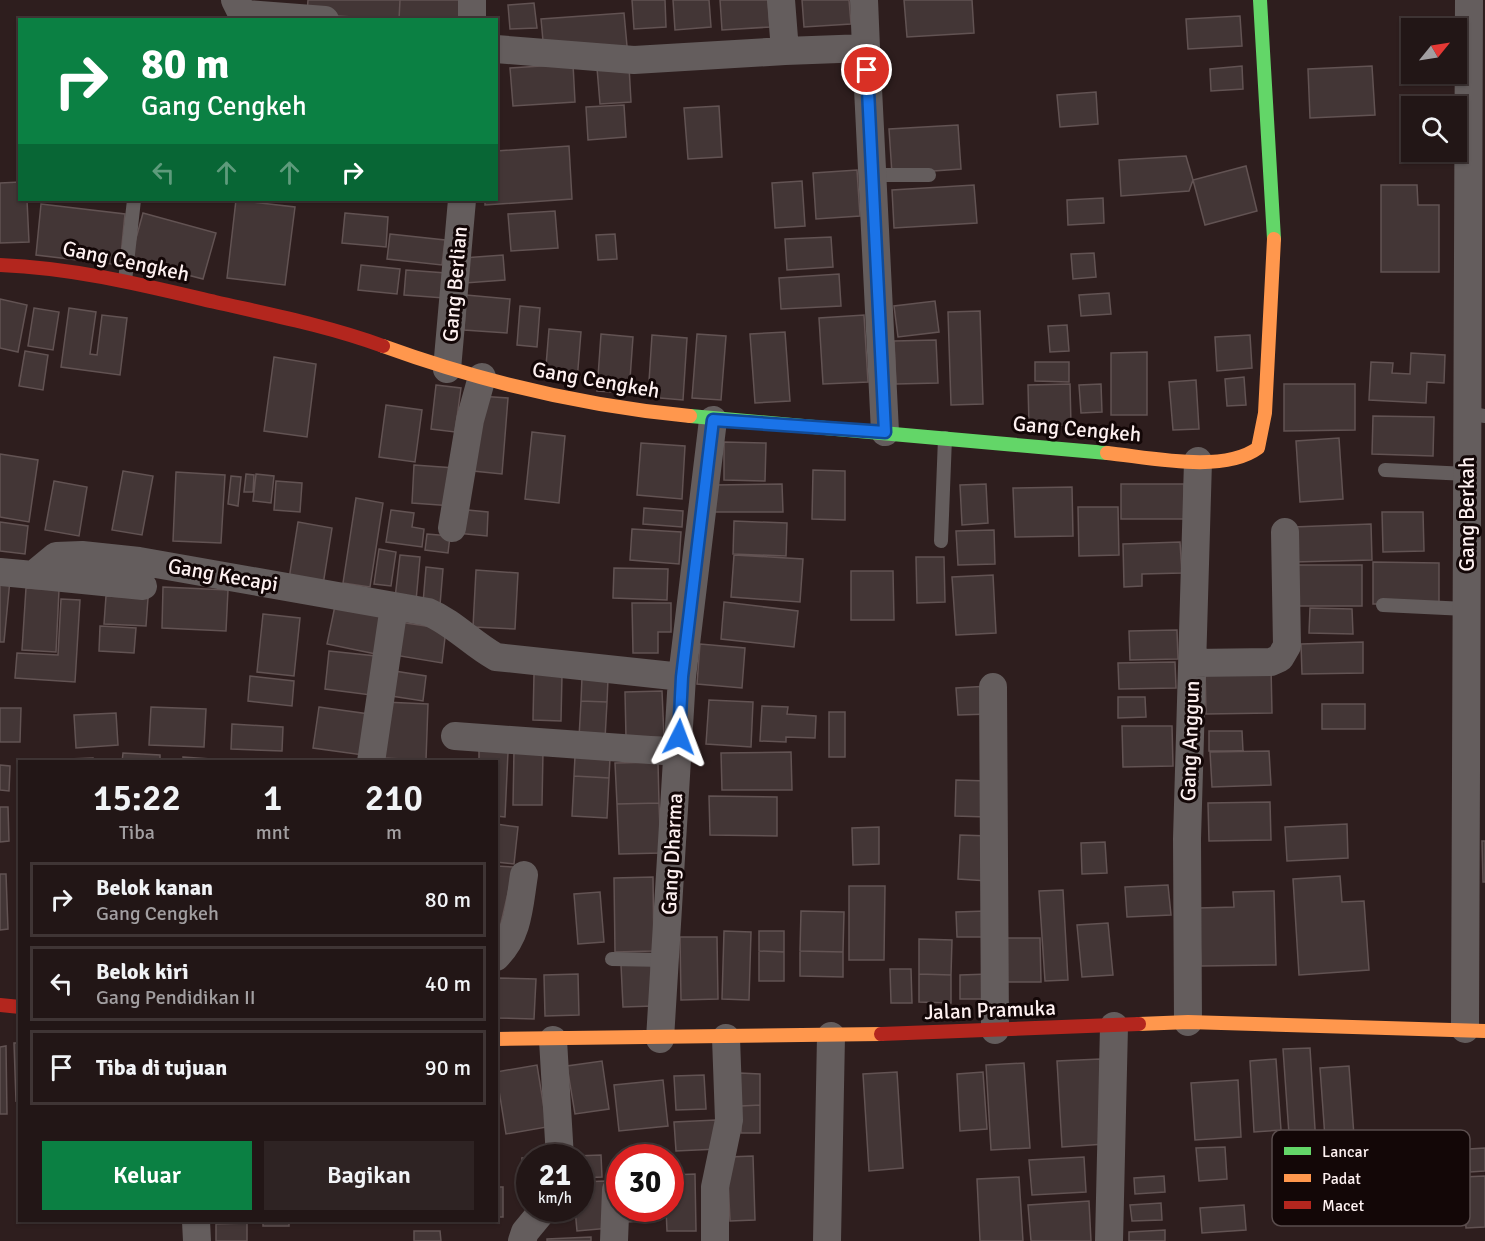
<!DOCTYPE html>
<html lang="id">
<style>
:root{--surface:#221616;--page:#2e2323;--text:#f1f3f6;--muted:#a29fa1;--line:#3f3535;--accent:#0b8043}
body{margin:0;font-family:Signika,sans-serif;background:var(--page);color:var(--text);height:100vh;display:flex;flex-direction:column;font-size:22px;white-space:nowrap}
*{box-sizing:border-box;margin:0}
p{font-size:20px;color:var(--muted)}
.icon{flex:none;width:33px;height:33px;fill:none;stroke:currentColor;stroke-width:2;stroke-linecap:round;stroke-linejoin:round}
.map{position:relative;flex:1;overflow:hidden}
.sheet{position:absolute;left:18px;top:760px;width:480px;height:462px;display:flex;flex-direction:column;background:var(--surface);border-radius:0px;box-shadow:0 2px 4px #0004,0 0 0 2px var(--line)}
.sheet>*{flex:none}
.hud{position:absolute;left:18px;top:18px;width:480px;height:183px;border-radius:0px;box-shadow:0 2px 4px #0004,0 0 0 2px var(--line);background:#0b8043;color:#fff;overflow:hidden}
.needle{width:39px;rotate:60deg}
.controls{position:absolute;left:1401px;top:18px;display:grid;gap:12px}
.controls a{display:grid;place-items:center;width:66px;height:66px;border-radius:0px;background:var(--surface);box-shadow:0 2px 4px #0004,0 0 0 2px var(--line);font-size:30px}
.speed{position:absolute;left:516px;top:1144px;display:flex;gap:12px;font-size:30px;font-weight:700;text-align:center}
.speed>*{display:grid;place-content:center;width:78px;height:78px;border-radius:50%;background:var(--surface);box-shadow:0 2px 4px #0004,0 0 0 2px var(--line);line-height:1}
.speed small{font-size:15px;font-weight:400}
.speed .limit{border:9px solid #d22;background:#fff;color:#111}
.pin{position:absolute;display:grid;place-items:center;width:51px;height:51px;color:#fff;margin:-26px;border:3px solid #fff;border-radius:50%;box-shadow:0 2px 6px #0007}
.me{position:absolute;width:66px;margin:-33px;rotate:3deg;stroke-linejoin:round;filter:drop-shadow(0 0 4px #0008)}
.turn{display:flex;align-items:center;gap:21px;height:126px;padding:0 24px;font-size:27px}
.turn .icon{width:78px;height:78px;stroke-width:2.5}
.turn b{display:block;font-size:42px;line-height:51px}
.lanes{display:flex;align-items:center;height:57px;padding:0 24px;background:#0003;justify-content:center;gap:30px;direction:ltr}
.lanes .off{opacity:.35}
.eta{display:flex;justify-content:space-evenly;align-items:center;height:102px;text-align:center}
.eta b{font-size:36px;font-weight:600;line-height:42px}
.cta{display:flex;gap:12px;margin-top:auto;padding:12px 24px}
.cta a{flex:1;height:69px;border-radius:0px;background:var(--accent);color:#fff;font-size:24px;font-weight:600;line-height:69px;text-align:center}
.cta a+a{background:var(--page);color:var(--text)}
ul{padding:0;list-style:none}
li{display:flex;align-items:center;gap:18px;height:75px;margin:0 12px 9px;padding:0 12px;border:3px solid var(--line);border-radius:0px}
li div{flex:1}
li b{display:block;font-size:22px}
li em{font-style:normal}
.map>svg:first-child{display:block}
.building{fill:#433636;stroke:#625353;stroke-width:1.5}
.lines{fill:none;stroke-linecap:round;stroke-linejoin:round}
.lane{stroke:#645d5d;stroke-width:14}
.street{stroke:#645d5d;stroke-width:28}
.fast{stroke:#63d668;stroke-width:14}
.slow{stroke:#ff974d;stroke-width:14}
.jam{stroke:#b3261e;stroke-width:14}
.route-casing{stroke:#114b97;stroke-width:15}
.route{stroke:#1a73e8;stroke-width:10}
.labels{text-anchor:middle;stroke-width:6;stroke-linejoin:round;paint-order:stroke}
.street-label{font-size:21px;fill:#fef1f1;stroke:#130707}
.key{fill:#130707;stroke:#5a4d4d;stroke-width:1.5}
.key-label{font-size:16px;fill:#fef1f1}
</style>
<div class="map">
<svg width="1485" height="1241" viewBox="0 0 1485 1241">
<rect width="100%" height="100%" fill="#2e1e1e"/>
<path class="building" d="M308,0H400L399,20L307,14Z
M400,0H463L461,20H399Z
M632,0H665L666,27L634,29Z
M673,0H709L711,27L675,30Z
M720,0H768L770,27L722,30Z
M802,0H849L851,24L804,27Z
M904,0H972L974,33L907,37Z
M534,3L537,28L510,29L508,5Z
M624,13L627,46L544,52L541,19Z
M1240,16L1242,46L1188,49L1186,19Z
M155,17H205L206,20H155Z
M573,64L575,102L513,106L510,68Z
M629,66L631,102L600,104L597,68Z
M1242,66L1243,89L1211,91L1210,69Z
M1372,66L1375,115L1310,118L1308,69Z
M1096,92L1098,124L1060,127L1057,95Z
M624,105L626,137L588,140L586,107Z
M719,106L722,157L688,159L684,108Z
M958,125L961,169L892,174L889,129Z
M569,146L572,199L485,205V200H496V151Z
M1186,156L1193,180L1189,191L1121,196L1119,160Z
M1246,166L1257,211L1205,225L1193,180Z
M857,170L860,216L816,219L813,173Z
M802,181L805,226L775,228L772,183Z
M20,182V200H27L29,242L0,243V183Z
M974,185L977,223L894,228L892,190Z
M1381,185H1417L1418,205H1439V272H1381Z
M1103,198L1104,223L1068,225L1067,200Z
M236,200L295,207L285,285L227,278Z
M41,204L125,214L120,265L36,255Z
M555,211L558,248L511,251L508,214Z
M143,213L216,233L203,279L130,260Z
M345,213L388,217L386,247L342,243Z
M390,234L445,240L442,265L387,259Z
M615,234L617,259L598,260L596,235Z
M831,237L833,267L787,270L785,239Z
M1094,253L1096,277L1073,279L1071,254Z
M503,255L505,280L465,283L463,258Z
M361,265L400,269L397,294L358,290Z
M406,270L446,273L444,298L404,295Z
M839,274L841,306L781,309L779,278Z
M1109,293L1111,314L1081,316L1079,295Z
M466,295L510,299L507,333L464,330Z
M0,299L27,305L18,352L0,348Z
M935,301L939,332L898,337L894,306Z
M520,306L540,308L537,347L517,345Z
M34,308L59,312L53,350L28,346Z
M69,308L96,312L90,354L97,355L102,315L127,318L120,375L61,367Z
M980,311L983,404L951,405L948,312Z
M864,315L868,382L823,384L819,318Z
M1067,325L1069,351L1050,352L1048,326Z
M549,329L581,332L577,381L545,378Z
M785,332L790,401L755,403L750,334Z
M601,334L633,337L629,393L597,391Z
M697,334L726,336L721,400L692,398Z
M652,335L687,338L683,400L648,397Z
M1250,335L1252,368L1217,371L1215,337Z
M936,340L938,383L896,384L894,341Z
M25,351L48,355L43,390L19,386Z
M1147,352V415H1111V353Z
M1411,353L1445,355L1444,383L1427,382L1426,403L1369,400L1371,362L1393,363L1392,373L1410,374Z
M274,357L316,364L307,437L264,431Z
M1035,362H1069V382L1035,381Z
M1244,377L1246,405L1227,406L1225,379Z
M1196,380L1199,429L1173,430L1169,382Z
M1070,384L1071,425L1029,426L1028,385Z
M1101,384L1102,412L1081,413L1079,385Z
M1284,384H1355V430L1284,431Z
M436,385L461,388L455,432L431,429Z
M479,396L508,398L502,474L473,471Z
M386,405L422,410L415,462L379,457Z
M1373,416L1434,417L1433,456L1372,454Z
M532,432L565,436L559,503L525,499Z
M1339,438L1343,499L1300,502L1296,441Z
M724,442L766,443L765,481L724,480Z
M641,443L685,446L682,499L637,495Z
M0,454L38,460L29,522L0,517Z
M414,465L455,468L453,506L412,503Z
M813,470L845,471V520L812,519Z
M123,471L153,476L142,535L112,530Z
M176,472L225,475L221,543L173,541Z
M246,474L254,475L253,492H244Z
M256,474L274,476L271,503L253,501Z
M231,476L241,477L238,506L228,504Z
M54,481L87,487L79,536L45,530Z
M276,481L302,483L300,512L274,510Z
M782,484L783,512H715L714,485Z
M986,484L988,523L962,525L960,485Z
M1121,484H1184V519H1121Z
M1072,487L1073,536L1015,537L1013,488Z
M356,498L383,503L370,587L343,583Z
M1078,507H1118L1119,555L1079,556Z
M644,508L683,511L682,527L643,524Z
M457,509L488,512L487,536L456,533Z
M391,510L414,513L412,527L424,529L422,547L386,542Z
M1382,512H1423L1424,551L1383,552Z
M734,521L787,523L786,556L733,554Z
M0,522L28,526L25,554L0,551Z
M298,522L332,528L323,585L289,579Z
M1371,524L1372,560L1294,562L1293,527Z
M632,529L681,532L679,564L630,560Z
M994,530L995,564L958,565L956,531Z
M427,534L450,536L448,553L425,550Z
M1180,542L1182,573L1142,574V586L1124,587L1123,544Z
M379,549L396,552L391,586L374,584Z
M400,555L420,557L416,601L395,598Z
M734,555L803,559L800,602L731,597Z
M916,557H944L945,602L917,603Z
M1373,562L1439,563V604H1373Z
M1296,565H1362V606H1296Z
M426,567L443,569L440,605L423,603Z
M614,568L668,569L667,600L613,598Z
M476,570L518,573L515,629L473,627Z
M851,571H893L894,620H851Z
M993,575L996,633L956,635L952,577Z
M0,579L10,580L4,642H0Z
M163,587L228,590L226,631L162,628Z
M26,588L59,590L56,652L22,650Z
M106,596L148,598L146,626L104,624Z
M61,599L80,600L75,682L15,678L17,653L58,655Z
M336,601L390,612L381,655L327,644Z
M724,602L798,611L794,647L721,639Z
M632,603H671V632H658V653H633Z
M1310,608L1352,609L1353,634L1309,633Z
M263,614L300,618L294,676L257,672Z
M399,622L446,629L442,663L394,655Z
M100,626L136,628L134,653L99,651Z
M1177,630L1178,659L1130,660L1129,631Z
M1363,642V673L1302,674L1301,644Z
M700,644L745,648L742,688L697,684Z
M329,651L376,656L371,695L325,689Z
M1175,662L1176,688L1119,689L1118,663Z
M1271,667L1272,713L1206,714L1205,668Z
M388,670L426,676L423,701L385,695Z
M534,674L562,675L561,721L533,720Z
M250,676L294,681L292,706L248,701Z
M582,677L608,679L607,702L581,701Z
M989,686L990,714L958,715L956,688Z
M662,691L664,737L626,738L625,692Z
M1118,697H1145L1146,717L1118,718Z
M709,700L753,702L751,747L706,744Z
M581,701L607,702L605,739L579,738Z
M384,702L428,704L426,760L382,758Z
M1322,704H1365V729H1322Z
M762,706L788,707L787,714L816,716L815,738L786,737V742L760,741Z
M151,707L206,709L204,747L149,745Z
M319,707L369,714L363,755L313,748Z
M0,708H21L20,742H0Z
M829,712H845V757H829Z
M116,713L118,745L76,748L74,715Z
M232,724L283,727L282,751L231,749Z
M1122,726H1172L1173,766L1123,767Z
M1209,731H1242L1243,751H1209Z
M479,750L508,752L505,817L496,816V762H479Z
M514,750L543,751L542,805H513Z
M1269,751L1271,785L1212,787L1210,752Z
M791,752L792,790H722L721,753Z
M123,753L160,755V762H122Z
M575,756L610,758L609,778L574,776Z
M183,757L211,759V762H183Z
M93,758V762H69L68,759Z
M658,762L659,803L617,804L615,763Z
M0,765L10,766L9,791L0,790Z
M574,776L609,778L607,818L572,816Z
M956,780L988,781L987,817L955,816Z
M709,796L777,797V836L710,835Z
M1270,802L1271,840L1209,841L1208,803Z
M659,803L661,853L619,854L617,804Z
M0,807H8L9,841L0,842Z
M496,824L518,827L514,864L496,862Z
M1347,824L1348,858L1287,861L1285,827Z
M879,827V864L853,865L852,828Z
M960,835L990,836L988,881L958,879Z
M1482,841H1485V882H1483Z
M1105,842L1107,873L1082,874L1081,843Z
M496,866L514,867L496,945Z
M0,874H6L8,929L0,930Z
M1340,876L1342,902L1364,901L1369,970L1299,975L1293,879Z
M653,877L654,951L615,952L614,878Z
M1168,885L1171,915L1127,917L1125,887Z
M849,886H885L884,960H849Z
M1063,890L1068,980L1045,981L1039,891Z
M1274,891L1276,965L1201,966L1199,908L1234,907L1233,892Z
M600,892L604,942L578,944L574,894Z
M801,911L844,912L843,952L800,951Z
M986,911V937H957L956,912Z
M1108,923L1113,975L1082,977L1077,925Z
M724,931L751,932L749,1000L722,999Z
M759,931H784V952L759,951Z
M680,937H717L718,999L681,1000Z
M1004,938H1040L1041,982H1004Z
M919,939L952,940L951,975L919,974Z
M759,951L784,952V981H759Z
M800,951L843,952V977L800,976Z
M651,963L654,1006L623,1007L621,965Z
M890,969H911L912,1003H891Z
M578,974L579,1015L545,1016L544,975Z
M919,974L951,975V1003L919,1002Z
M989,974L990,999H960V975Z
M496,978L536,979L534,1019L496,1018Z
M14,1043H20V1100L16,1101Z
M6,1046L7,1114H0V1047Z
M1310,1048L1317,1161L1291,1163L1283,1049Z
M1100,1059L1105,1144L1062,1147L1057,1061Z
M1276,1059L1281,1130L1254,1132L1250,1061Z
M602,1061L609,1109L575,1114L567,1066Z
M1024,1063L1030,1148L991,1150L986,1065Z
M537,1065L547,1127L506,1134L496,1072Z
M1349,1066L1354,1136L1325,1138L1320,1068Z
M897,1072L903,1168L869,1171L863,1074Z
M983,1072L987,1129L960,1131L957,1074Z
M740,1073L760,1074V1105L741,1106Z
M704,1075L706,1109L676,1110L674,1076Z
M663,1080L668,1126L619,1131L614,1085Z
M1238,1080L1241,1137L1195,1140L1191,1083Z
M760,1105V1133H741V1106Z
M716,1120L718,1149L676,1151L674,1122Z
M1225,1147L1227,1179L1199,1181L1196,1148Z
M1485,1148V1171L1470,1172L1469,1149Z
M601,1155L602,1177L580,1178V1158L574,1156Z
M753,1156L755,1220L730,1221L727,1157Z
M1084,1157L1086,1192L1032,1195L1029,1160Z
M522,1158H544H530V1189H522Z
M695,1174L696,1231H667L666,1209H670V1175Z
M1164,1176L1165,1192L1135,1194L1134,1178Z
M1485,1176V1227L1466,1228L1463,1177Z
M1019,1177L1023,1241H980L977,1179Z
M605,1181L610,1228L577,1231L575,1209H580V1182Z
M496,1187H503V1217H496Z
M1089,1201L1091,1241H1031L1028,1205Z
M1161,1203L1162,1220L1132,1221L1130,1205Z
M1244,1205L1246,1230L1202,1233L1200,1208Z
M626,1209H658V1220L627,1222Z
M263,1221H289V1226H263Z
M247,1223V1241H216V1224Z
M1165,1230V1241H1129V1232Z
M414,1231H440L441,1241H414Z
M591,1237V1241H547V1239Z"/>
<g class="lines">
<path class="lane" d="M873,175H929
M125,281L134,200
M1467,413L1485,416
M1385,470L1467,474
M941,541L945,438
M1383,605L1466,609
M612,959L666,960"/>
<path class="street" d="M235,0L240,10L248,14L325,20
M781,0L785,51L866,48L885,432
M864,0L866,48
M472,20V0
M496,49L634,60L785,51
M447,369L462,200
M452,528L470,420L482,377
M0,572L33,575L56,556L82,555L139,561L428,612C454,623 471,643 496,657L682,677
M33,575L143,586
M1193,663L1271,662L1280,658L1287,646L1285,532
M993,687L995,1030
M455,736L678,752
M371,762L394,606
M496,957C519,934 519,906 524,875
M1188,1022L1187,839L1198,461
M1465,1029L1469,0
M660,1039L682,677L713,420
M553,1040L560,1158
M196,1221L197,1241
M522,1241L525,1232L544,1209
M614,1241L616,1190
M715,1241V1187L729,1120L726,1038
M827,1241L831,1036
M1109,1241L1114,1026"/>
<path class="fast" d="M1260,0L1274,239
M690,416L1107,453"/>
<path class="slow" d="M383,346C482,382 586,406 690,416
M1107,453C1148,457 1223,474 1258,448L1265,413L1274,239
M1139,1024L1188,1022L1485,1031
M496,1039L881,1034"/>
<path class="jam" d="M0,265C75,268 143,285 215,302C272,315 328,326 383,346
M0,1005L20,1007
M881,1034L1139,1024"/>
</g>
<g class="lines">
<g class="route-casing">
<path id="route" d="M679,737L682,677L713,420L885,432L867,70"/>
</g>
<use href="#route" class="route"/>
</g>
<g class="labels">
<g class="street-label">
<text transform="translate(126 261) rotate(12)" y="7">Gang Cengkeh</text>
<text transform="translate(455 284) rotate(-85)" y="7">Gang Berlian</text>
<text transform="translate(596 380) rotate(10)" y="7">Gang Cengkeh</text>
<text transform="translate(1077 429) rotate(5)" y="7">Gang Cengkeh</text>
<text transform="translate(1467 514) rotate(-90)" y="7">Gang Berkah</text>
<text transform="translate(223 575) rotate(10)" y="7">Gang Kecapi</text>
<text transform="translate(1190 741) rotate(-88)" y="7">Gang Anggun</text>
<text transform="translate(672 854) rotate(-87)" y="7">Gang Dharma</text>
<text transform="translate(990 1010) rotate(-2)" y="7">Jalan Pramuka</text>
</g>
</g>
<rect x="1272" y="1130" width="198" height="96" rx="9" class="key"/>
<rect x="1284" y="1147" width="27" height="8" fill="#63d668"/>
<rect x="1284" y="1174" width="27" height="8" fill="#ff974d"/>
<rect x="1284" y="1201" width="27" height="8" fill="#b3261e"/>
<g class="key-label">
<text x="1322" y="1157">Lancar</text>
<text x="1322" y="1184">Padat</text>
<text x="1322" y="1211">Macet</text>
</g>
</svg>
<div class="controls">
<a><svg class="needle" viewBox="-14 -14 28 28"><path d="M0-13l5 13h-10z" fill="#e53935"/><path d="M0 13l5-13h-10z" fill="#a29fa1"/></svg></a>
<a><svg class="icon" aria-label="search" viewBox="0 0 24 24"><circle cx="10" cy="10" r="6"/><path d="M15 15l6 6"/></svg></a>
</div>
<div class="speed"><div>21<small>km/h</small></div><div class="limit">30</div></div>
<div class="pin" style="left:867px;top:70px;background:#d93025"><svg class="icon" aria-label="arrive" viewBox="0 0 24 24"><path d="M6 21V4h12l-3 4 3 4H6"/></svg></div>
<svg class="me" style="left:679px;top:737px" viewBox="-20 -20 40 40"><path d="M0-17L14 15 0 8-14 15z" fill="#1a73e8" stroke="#fff" stroke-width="4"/></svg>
<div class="hud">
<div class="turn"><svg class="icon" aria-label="right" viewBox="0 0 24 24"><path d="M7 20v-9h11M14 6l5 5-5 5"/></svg><div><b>80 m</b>Gang Cengkeh</div></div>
<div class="lanes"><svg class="icon off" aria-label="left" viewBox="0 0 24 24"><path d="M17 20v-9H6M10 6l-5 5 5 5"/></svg><svg class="icon off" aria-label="ahead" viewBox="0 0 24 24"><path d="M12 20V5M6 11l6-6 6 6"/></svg><svg class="icon off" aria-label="ahead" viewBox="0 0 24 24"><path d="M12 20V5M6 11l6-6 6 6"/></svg><svg class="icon" aria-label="right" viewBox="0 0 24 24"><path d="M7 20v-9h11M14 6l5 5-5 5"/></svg></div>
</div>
<section class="sheet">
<div class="eta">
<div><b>15:22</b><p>Tiba</p></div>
<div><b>1</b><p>mnt</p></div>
<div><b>210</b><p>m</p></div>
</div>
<ul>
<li><svg class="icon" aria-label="right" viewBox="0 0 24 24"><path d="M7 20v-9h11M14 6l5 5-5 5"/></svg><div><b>Belok kanan</b><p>Gang Cengkeh</p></div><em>80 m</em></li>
<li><svg class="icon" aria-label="left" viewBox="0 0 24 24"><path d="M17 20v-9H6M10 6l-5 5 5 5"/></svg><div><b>Belok kiri</b><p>Gang Pendidikan II</p></div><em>40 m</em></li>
<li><svg class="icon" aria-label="arrive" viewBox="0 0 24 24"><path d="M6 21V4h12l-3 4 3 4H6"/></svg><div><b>Tiba di tujuan</b></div><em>90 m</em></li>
</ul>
<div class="cta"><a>Keluar</a><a>Bagikan</a></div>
</section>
</div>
